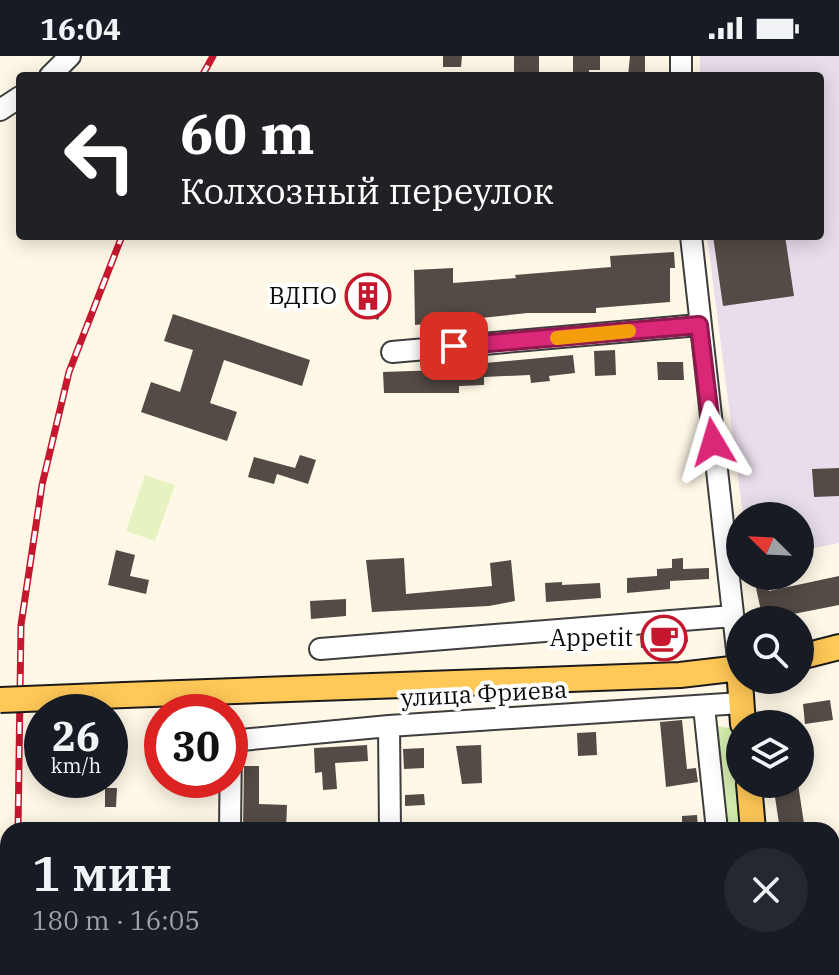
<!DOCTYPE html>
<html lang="ru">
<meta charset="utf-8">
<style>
:root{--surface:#171b24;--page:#242831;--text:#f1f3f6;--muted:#9ea1a6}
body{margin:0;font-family:"IBM Plex Serif",serif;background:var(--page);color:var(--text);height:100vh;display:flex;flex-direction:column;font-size:30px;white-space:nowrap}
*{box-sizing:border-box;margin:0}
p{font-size:26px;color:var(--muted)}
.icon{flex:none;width:44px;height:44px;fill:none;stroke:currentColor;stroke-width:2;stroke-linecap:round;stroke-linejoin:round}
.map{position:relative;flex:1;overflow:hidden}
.details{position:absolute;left:0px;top:766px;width:840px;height:154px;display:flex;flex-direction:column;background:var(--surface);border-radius:24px 24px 0 0;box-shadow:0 4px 20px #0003}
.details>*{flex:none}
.guide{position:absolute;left:16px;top:16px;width:808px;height:168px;border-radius:8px;box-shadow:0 4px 20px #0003;background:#202124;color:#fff;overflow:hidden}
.needle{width:52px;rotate:294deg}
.controls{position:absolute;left:726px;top:446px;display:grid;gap:16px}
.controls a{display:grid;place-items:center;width:88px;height:88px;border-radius:50%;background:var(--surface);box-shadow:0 4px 20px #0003;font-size:40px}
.speed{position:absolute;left:24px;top:638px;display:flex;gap:16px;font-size:40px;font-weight:700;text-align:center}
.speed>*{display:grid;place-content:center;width:104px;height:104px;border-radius:50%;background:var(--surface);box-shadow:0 4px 20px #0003;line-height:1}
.speed small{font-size:20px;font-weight:400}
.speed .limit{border:12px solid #d22;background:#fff;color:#111}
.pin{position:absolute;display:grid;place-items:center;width:68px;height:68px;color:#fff;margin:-34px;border-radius:16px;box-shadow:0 4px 12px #0006}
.me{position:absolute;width:88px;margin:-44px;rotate:353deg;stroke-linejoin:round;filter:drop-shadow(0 0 6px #0008)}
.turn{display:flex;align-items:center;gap:28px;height:168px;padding:0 32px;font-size:36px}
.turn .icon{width:104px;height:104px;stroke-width:2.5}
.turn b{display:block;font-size:56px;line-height:68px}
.round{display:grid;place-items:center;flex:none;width:84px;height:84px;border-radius:42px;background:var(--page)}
.headline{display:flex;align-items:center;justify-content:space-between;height:136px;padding:0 32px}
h1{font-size:48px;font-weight:600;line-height:60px}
.status{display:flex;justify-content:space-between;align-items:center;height:56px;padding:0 40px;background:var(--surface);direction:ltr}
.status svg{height:22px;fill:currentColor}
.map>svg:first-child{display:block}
.industrial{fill:#e8ddeb}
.green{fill:#d4ecae}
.pitch{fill:#e6f3c1}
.building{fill:#544a46}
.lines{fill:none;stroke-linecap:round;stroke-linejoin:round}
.minor-casing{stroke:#3d3d3d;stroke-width:24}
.major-casing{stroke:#1b1b1b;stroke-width:28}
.minor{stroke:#fff;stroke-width:20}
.major{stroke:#ffc857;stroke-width:24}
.rail-casing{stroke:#c5172e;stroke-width:7}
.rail{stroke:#fff;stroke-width:4;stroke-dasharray:12;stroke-linecap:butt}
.major-bridge-casing{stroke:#1b1b1b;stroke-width:28;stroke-linecap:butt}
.major-bridge{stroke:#ffc857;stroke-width:24}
.route-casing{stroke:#8e194d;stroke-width:20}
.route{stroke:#db2777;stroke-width:14}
.slow{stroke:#f59e0b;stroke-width:14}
.labels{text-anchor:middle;stroke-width:8;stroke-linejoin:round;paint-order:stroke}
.poi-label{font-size:24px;fill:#0a0a0a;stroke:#fff;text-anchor:end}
.street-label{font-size:24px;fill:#0a0a0a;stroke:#fff}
</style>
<div class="status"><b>16:04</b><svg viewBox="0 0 49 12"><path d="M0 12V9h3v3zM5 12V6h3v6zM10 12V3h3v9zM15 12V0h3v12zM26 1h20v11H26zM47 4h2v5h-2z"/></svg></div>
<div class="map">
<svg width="839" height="919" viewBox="0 0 839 919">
<rect width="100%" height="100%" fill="#fff8e7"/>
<path class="industrial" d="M700,0H839V487L800,495V460H743L707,180H820V20H700Z"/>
<path class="green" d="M709,669L735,673L748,774H721Z"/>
<path class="pitch" d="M145,419L175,429L155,485L126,475Z"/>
<path class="building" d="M443,0H462L461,11H443Z
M514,0H539V20H514Z
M573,0H600V14H589V20H573Z
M630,0H645V20H628Z
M713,180H785L794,240L723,250Z
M674,196L675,212H670V246L596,252V257H528L415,269L414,214L453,212V227L516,222L515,219L611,211L610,200Z
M363,220L379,227L375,237L388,243L378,264L349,252Z
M173,258L310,304L302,330L224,304L210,347L237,356L227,385L141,356L151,326L180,336L193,294L164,285Z
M615,294L616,319L595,320L594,295Z
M573,299L575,317L549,320L550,325L531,327L530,319L484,321V329L459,330V337H384L383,316L441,314V311Z
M657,306H683L684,324H658Z
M300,399L316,404L308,428L277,418L274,428L248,421L254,401L295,412Z
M839,412V440L814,441L812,413Z
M116,494L135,499L130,520L149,524L146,538L108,529Z
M404,502L406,538L492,530L490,507L511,504L515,545L489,550L372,556L366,504Z
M683,502V513L709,512V523L670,525V533L627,537V522L657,520V513L672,512V503Z
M839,520V549L763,564L756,532L767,529L769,535Z
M562,526V529L600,527L601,542L546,546L545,527Z
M346,543V560L311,563L310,545Z
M687,577L688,586L641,592L640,580Z
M830,644L833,664L805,668L803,648Z
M682,664L687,713L696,712L698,726L666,731L660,666Z
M596,676L597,699L578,700L577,677Z
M367,689L368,705L335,707L337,733L323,734L322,716L315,717L314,692Z
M481,689L482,727L462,728L456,690Z
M424,692V712L404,713L403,693Z
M244,710H259V748L287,749L286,774H243Z
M773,728H798L805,774H780Z
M105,732H117L116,751H105Z
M424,738L425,749L405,750V739Z
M697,759L698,772L682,773V760Z"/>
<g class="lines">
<g class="minor-casing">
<path id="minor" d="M50,20L70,0
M681,20V0
M0,54L20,41
M691,180L739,612
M392,296L699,269
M320,593L733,560
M704,651L717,774
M389,670L390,774
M230,774L231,685L389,670L741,647
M832,846L839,845
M391,912V919
M733,912L734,919
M229,919V912"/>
</g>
<g class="major-casing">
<path id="major" d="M800,601L839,591
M739,612L743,668
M125,639L680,619L740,612
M749,728L753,774
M769,912L770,919"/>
</g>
<use href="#minor" class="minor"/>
<use href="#major" class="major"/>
<g class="rail-casing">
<path id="rail" d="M202,20L213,0
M18,774L21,569L42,429L69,316L122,180
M16,919V912"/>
</g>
<use href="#rail" class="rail"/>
<g class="major-bridge-casing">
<path id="major-bridge" d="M0,644L125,639"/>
</g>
<use href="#major-bridge" class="major-bridge"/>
</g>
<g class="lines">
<g class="route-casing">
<path id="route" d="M454,290L699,269L713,386"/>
</g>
<use href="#route" class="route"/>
<path class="slow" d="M557,282L629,275"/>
</g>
<defs>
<g id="building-ring" transform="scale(2.3)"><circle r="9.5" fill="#fff" stroke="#c5172e" stroke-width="1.5"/><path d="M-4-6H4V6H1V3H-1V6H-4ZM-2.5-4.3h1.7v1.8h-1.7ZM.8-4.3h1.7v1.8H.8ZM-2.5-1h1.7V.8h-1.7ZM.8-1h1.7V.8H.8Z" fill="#c5172e"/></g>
<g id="cafe-ring" transform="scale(2.3)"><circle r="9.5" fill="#fff" stroke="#c5172e" stroke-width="1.5"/><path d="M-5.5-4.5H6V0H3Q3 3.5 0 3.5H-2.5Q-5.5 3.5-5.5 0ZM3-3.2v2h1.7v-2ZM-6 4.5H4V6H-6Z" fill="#c5172e"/></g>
</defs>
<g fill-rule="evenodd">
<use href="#building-ring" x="368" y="240"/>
<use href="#cafe-ring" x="664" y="582"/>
</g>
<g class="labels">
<g class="poi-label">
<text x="337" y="248">ВДПО</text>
<text x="633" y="590">Appetit</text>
</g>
<g class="street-label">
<text transform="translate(484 638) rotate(-3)" y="8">улица Фриева</text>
</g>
</g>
</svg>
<div class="controls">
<a><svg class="needle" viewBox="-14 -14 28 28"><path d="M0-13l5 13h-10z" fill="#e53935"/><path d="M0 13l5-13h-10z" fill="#9ea1a6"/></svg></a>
<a><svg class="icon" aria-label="search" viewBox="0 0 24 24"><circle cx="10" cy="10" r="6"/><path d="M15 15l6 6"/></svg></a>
<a><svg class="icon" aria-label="layers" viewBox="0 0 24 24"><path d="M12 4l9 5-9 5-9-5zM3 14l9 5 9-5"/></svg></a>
</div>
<div class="speed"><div>26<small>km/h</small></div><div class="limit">30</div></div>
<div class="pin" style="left:454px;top:290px;background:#d93025"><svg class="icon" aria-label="arrive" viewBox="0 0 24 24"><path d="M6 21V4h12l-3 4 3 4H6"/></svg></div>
<svg class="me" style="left:713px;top:386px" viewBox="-20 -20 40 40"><path d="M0-17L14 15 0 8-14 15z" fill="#db2777" stroke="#fff" stroke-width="4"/></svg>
<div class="guide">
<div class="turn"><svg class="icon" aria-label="left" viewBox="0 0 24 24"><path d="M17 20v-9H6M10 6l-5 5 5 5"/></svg><div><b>60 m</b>Колхозный переулок</div></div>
</div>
<section class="details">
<div class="headline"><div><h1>1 мин</h1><p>180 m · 16:05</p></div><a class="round"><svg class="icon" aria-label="close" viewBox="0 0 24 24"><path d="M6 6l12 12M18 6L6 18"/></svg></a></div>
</section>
</div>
